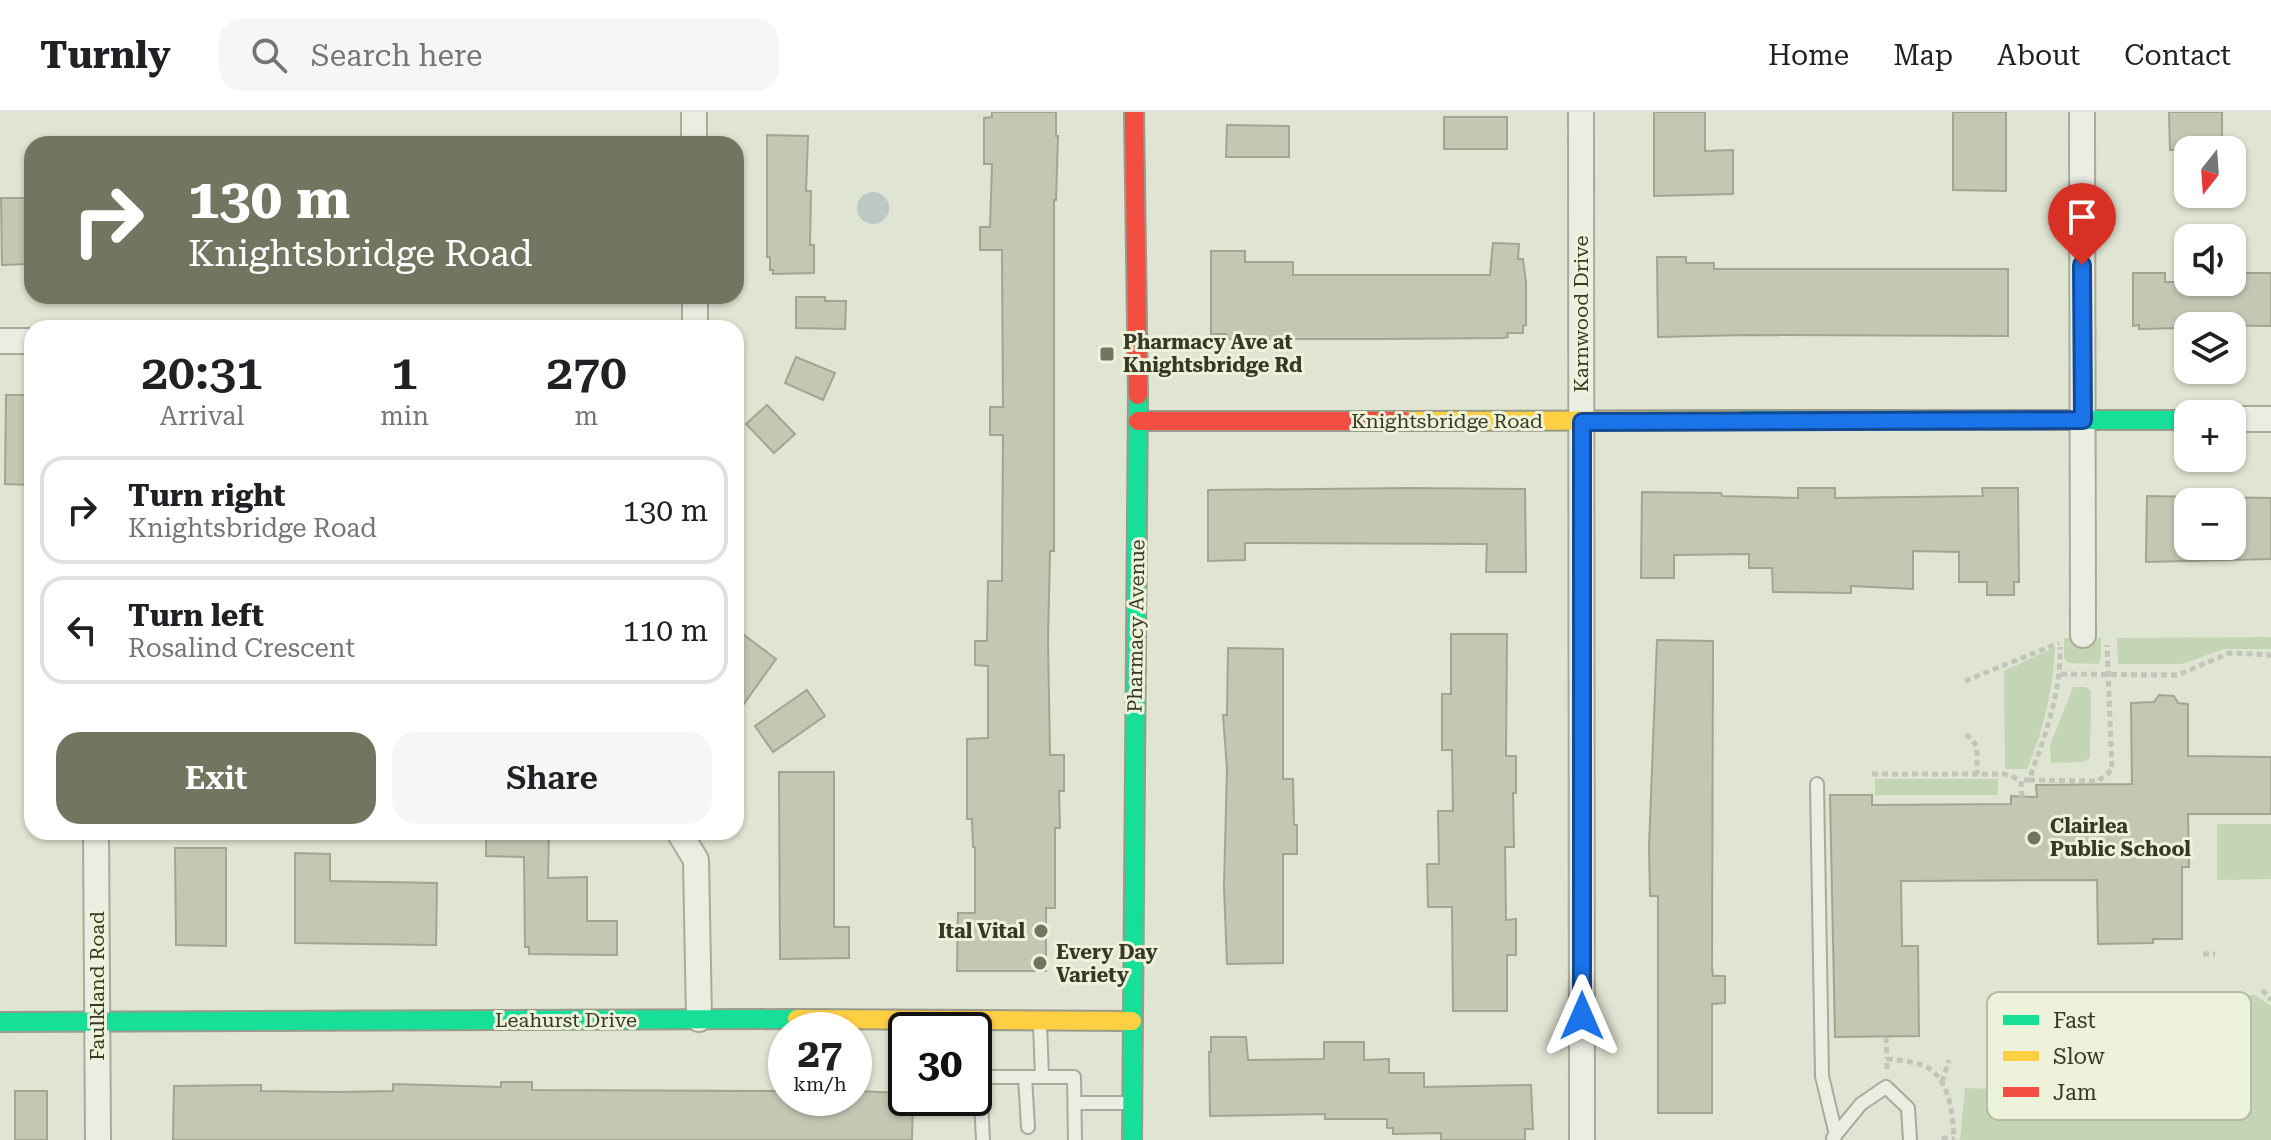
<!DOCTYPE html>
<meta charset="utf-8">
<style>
:root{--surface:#fff;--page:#f6f6f6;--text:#202124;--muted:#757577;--line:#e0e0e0;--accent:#737560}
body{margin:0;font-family:"Roboto Serif",serif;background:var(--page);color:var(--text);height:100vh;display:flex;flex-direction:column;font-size:30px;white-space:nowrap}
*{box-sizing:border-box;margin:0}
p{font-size:26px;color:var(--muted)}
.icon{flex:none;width:44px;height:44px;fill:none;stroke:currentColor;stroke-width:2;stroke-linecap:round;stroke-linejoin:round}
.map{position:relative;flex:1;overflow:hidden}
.panel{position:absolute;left:24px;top:208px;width:720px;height:520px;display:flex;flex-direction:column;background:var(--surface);border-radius:24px;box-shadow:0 2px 6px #0004}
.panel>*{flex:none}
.guide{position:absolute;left:24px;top:24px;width:720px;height:168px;border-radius:24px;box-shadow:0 2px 6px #0004;background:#737560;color:#fff;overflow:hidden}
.needle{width:52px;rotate:197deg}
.buttons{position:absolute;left:2174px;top:24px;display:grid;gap:16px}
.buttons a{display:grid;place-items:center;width:72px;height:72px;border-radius:16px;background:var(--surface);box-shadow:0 2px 6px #0004;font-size:40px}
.speed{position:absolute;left:768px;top:900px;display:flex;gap:16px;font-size:40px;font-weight:700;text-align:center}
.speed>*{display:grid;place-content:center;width:104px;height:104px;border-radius:50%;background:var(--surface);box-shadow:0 2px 6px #0004;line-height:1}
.speed small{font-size:20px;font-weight:400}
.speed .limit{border:4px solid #111;border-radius:12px;background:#fff;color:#111}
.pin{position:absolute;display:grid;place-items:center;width:68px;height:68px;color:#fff;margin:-82px -34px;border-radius:50% 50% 50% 0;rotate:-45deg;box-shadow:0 0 8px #0007}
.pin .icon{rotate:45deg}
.me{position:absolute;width:88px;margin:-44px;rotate:0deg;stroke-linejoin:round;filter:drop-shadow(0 0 6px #0008)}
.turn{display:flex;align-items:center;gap:28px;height:168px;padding:0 32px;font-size:36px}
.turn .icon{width:104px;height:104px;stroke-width:2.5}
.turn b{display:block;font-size:56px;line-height:68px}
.eta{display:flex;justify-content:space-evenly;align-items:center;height:136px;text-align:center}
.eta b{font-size:48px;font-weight:600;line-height:56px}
.cta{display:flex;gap:16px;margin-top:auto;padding:16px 32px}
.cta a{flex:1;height:92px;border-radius:24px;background:var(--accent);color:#fff;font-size:32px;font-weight:600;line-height:92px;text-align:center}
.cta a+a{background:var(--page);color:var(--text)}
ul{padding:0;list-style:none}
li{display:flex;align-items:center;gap:24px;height:108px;margin:0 16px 12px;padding:0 16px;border:4px solid var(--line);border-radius:24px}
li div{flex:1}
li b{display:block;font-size:30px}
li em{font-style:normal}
header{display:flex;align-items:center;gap:48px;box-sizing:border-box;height:112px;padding:0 40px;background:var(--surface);border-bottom:2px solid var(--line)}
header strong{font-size:38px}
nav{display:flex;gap:44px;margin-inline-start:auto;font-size:28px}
.search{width:560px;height:72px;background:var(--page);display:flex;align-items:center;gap:20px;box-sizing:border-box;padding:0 28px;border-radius:24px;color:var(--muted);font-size:30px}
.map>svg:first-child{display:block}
.green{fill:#c4d5b6}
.water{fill:#bbc8c6}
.building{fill:#c6c7b3;stroke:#a3a491;stroke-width:2;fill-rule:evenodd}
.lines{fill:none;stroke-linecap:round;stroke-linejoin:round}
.lane-casing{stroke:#a8aa9a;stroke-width:16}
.street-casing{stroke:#a8aa9a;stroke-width:28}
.fast-casing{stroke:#989a8a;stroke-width:22}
.slow-casing{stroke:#989a8a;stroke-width:22}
.jam-casing{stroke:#989a8a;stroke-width:22}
.path{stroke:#c4c5ba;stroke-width:5;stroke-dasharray:6 4;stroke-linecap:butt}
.lane{stroke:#ebede3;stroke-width:12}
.street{stroke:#ebede3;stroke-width:24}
.fast{stroke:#16e098;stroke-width:18}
.slow{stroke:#ffcf43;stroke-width:18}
.jam{stroke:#f24e42;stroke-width:18}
.route-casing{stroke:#114b97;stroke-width:20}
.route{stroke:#1a73e8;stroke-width:14}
.poi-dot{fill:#737560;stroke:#edf3da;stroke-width:3}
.labels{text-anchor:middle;stroke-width:6;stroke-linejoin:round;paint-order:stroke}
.street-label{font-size:20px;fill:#393923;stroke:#edf3da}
.poi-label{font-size:20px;font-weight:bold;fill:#393923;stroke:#edf3da;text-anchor:start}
.key{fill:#edf3da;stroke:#b7bba3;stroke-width:2}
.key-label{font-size:22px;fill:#393923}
</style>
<header>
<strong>Turnly</strong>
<div class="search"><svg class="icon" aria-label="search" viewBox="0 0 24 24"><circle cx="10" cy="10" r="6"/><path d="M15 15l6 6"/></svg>Search here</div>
<nav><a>Home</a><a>Map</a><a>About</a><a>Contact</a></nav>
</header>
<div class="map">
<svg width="2271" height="1028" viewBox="0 0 2271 1028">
<rect width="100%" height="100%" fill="#e0e4d2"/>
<path class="green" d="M2271,525V537H2224L2182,552H2118L2117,526Z
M2064,526H2101V547L2098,552L2068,551L2064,546Z
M2055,535C2053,578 2044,617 2027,657H2005L2004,559Z
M2073,575H2086L2091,579L2090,646L2083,650L2051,651L2050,633Z
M1875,667H1998V683H1875Z
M2217,712H2271V767L2217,768Z
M2223,880L2224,908H2243V883H2255L2271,894V1028H1960L1965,976L1996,977L2042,984L2112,939L2154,893L2170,883Z"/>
<path class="water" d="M857 96a16 16 0 1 1 32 0a16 16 0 1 1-32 0Z"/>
<path class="building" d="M992,0H1056V24H1058L1056,88H1054V439H1050L1048,528L1050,643H1064V679H1059L1060,716H1055V796H1046V859H957L958,801H975V735H973L972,707H967V627L988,626V554L975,553V529H987L988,469H1002L1003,323H990V295H1003L1002,138H980V115H990L992,52H984V6L992,5Z
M1654,0H1705V39L1733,38V82L1654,84Z
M1953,0H2006V79L1953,78Z
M2169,0H2222V38H2170Z
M1444,5H1507V37H1444Z
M1227,13L1289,14V45H1226Z
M767,23L808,24L806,79H811L810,133H814V161L773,162V158H770V145H767Z
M1,86H32V152L2,153Z
M1493,131L1519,132L1518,147H1523L1526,171V213L1523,214V221H1507L1508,225L1503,226L1380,227H1230L1226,222H1211V139H1245V150H1293V163H1490Z
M1657,145H1686V151H1714V157H2008V224L1747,223L1658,225Z
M2133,161H2165V170H2245V161H2271V214L2181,213V216L2139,217V213L2133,214Z
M796,185H825V189H846L845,217L796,216Z
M796,245L835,261L823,288L785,271Z
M6,283H32V373L5,372Z
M767,293L795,322L774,341L746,312Z
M1410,376L1525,377L1526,460H1486L1487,432L1245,431V448L1208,449V378Z
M1798,376H1835V386L1983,384L1982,376H2018L2019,470H2014V483H1987V470H1959V440L1913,439V477L1851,474V481L1773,480L1772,456H1749V442L1674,443V466H1641L1642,380L1721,381L1722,384L1798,386Z
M2147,384L2271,386V447L2146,450ZM2188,390H2232V434H2188Z
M736,517L776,547L736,603Z
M1451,522H1507L1506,644H1516V681H1513L1514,735H1505L1506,808L1516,807V843H1507V899H1453L1452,795H1428L1427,752H1439L1438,699H1453L1452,638H1442V582H1451Z
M1657,528L1713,529L1712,855L1713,864H1725V891L1712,892V1001H1658V784H1650L1649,735Z
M1228,536L1283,537V667H1293L1294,713H1297V742H1283V851L1227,852L1224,774L1227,657L1223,603H1227Z
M807,578L825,604L773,640L755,614Z
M2159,583L2174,584L2178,591L2188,592V644L2271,645V702H2188L2189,755H2182V827H2153V831L2098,832L2097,768L1901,769L1902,834H1918L1919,924L1835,925L1830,683H1872V693L2011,692V684L2037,685L2036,673L2132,672L2131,591L2154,590Z
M779,660H834V815H849V846L780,847Z
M486,720H549L548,766L587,765V809H617V843L529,842V835H525L524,745L486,744Z
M175,736H226V834L176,833Z
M295,741L330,742V769L437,771L436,833L295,831Z
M1211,925H1246L1248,948L1324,947V930H1364V948L1389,947V961H1424V975L1531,973L1533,1017H1525V1028H1441V1021L1393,1022V1016H1387V1007H1325V1002L1210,1004L1209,940H1211Z
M501,970H532V978L786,979V986H854V979L906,981V986H913L912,1028H173L174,974L261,973V979L338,980L393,979V972L501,975Z
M15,979H47V1028H15Z"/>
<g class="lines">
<g class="lane-casing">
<path id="lane" d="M1817,672L1822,964L1836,1023
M977,911L983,1028
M1040,912L1042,965
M980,965H1074L1075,1028
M1025,965L1028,1015
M1075,991H1129
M1833,1026L1861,992L1886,975L1908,996L1910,1028"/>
</g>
<g class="street-casing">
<path id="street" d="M694,0V32
M1581,0L1582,1028
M2082,0L2083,523
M695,184V216
M0,229H32
M2232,307H2271
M96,720L98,1028
M679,720L696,748L699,907"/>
</g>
<g class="fast-casing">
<path id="fast" d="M1740,308H2188
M0,910L797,907
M1132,1028L1138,283"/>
</g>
<g class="slow-casing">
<path id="slow" d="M1405,309L1740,308
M797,907L1132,909"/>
</g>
<g class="jam-casing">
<path id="jam" d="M1134,0L1138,283
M1138,309H1405"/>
</g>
<path class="path" d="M2061,562L2178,563L2229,541L2271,543
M1965,569L2059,531
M1966,622L1977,634V662
M1872,662H2004L2021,668
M2029,668L2098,669L2112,658L2107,533
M2022,685L2021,668H2029C2045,624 2061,582 2060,535
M2203,842H2215
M2262,878L2271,888
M1886,925L1887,947
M1887,957V947C1897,948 1909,949 1919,952C1949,960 1953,1001 1954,1027
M1942,970L1949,948
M1944,1028V1026L1954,1027"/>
<use href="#lane" class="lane"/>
<use href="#street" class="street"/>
<use href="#fast" class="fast"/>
<use href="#slow" class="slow"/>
<use href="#jam" class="jam"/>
</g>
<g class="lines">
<g class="route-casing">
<path id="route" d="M1582,904V310L2083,308L2082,153"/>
</g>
<use href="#route" class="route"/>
</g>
<g class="poi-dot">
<rect x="1099" y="234" width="16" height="16" rx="4"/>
<circle cx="2034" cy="726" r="8"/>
<circle cx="1041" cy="819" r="8"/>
<circle cx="1040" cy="851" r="8"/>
</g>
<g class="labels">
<g class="street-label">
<text transform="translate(1581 202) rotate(-90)" y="7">Karnwood Drive</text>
<text x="1447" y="316">Knightsbridge Road</text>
<text transform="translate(1136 514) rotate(-89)" y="7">Pharmacy Avenue</text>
<text transform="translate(97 874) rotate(-90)" y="7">Faulkland Road</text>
<text x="566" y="915">Leahurst Drive</text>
</g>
<g class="poi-label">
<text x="1123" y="237">Pharmacy Ave at<tspan x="1123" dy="23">Knightsbridge Rd</tspan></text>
<text x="2050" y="721">Clairlea<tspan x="2050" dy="23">Public School</tspan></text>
<text x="1025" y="826" text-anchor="end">Ital Vital</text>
<text x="1056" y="847">Every Day<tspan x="1056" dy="23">Variety</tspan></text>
</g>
</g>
<rect x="1987" y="880" width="264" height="128" rx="12" class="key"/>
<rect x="2003" y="903" width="36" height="10" fill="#16e098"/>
<rect x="2003" y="939" width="36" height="10" fill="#ffcf43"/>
<rect x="2003" y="975" width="36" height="10" fill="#f24e42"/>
<g class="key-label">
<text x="2053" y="916">Fast</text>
<text x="2053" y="952">Slow</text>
<text x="2053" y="988">Jam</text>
</g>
</svg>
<div class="buttons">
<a><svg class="needle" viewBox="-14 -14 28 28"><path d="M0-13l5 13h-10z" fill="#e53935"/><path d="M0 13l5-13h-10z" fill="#757577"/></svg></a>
<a><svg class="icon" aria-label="sound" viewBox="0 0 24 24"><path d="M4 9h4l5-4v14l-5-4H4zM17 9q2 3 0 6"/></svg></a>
<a><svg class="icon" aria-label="layers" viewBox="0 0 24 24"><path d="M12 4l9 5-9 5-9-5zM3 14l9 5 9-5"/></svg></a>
<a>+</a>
<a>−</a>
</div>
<div class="speed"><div>27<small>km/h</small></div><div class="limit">30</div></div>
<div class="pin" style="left:2082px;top:153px;background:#d93025"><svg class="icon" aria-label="arrive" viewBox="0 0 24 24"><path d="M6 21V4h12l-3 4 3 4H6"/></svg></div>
<svg class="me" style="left:1582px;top:904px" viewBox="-20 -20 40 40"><path d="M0-17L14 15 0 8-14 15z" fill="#1a73e8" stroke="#fff" stroke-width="4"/></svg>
<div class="guide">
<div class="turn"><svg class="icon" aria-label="right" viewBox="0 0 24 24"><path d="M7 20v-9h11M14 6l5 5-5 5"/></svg><div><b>130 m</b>Knightsbridge Road</div></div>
</div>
<section class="panel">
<div class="eta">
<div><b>20:31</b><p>Arrival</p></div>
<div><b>1</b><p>min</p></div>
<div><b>270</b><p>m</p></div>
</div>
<ul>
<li><svg class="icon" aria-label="right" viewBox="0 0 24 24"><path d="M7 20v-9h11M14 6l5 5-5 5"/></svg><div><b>Turn right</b><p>Knightsbridge Road</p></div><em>130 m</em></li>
<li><svg class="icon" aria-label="left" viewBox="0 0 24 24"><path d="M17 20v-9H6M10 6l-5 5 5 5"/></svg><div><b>Turn left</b><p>Rosalind Crescent</p></div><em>110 m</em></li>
</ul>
<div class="cta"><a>Exit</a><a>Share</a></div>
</section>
</div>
